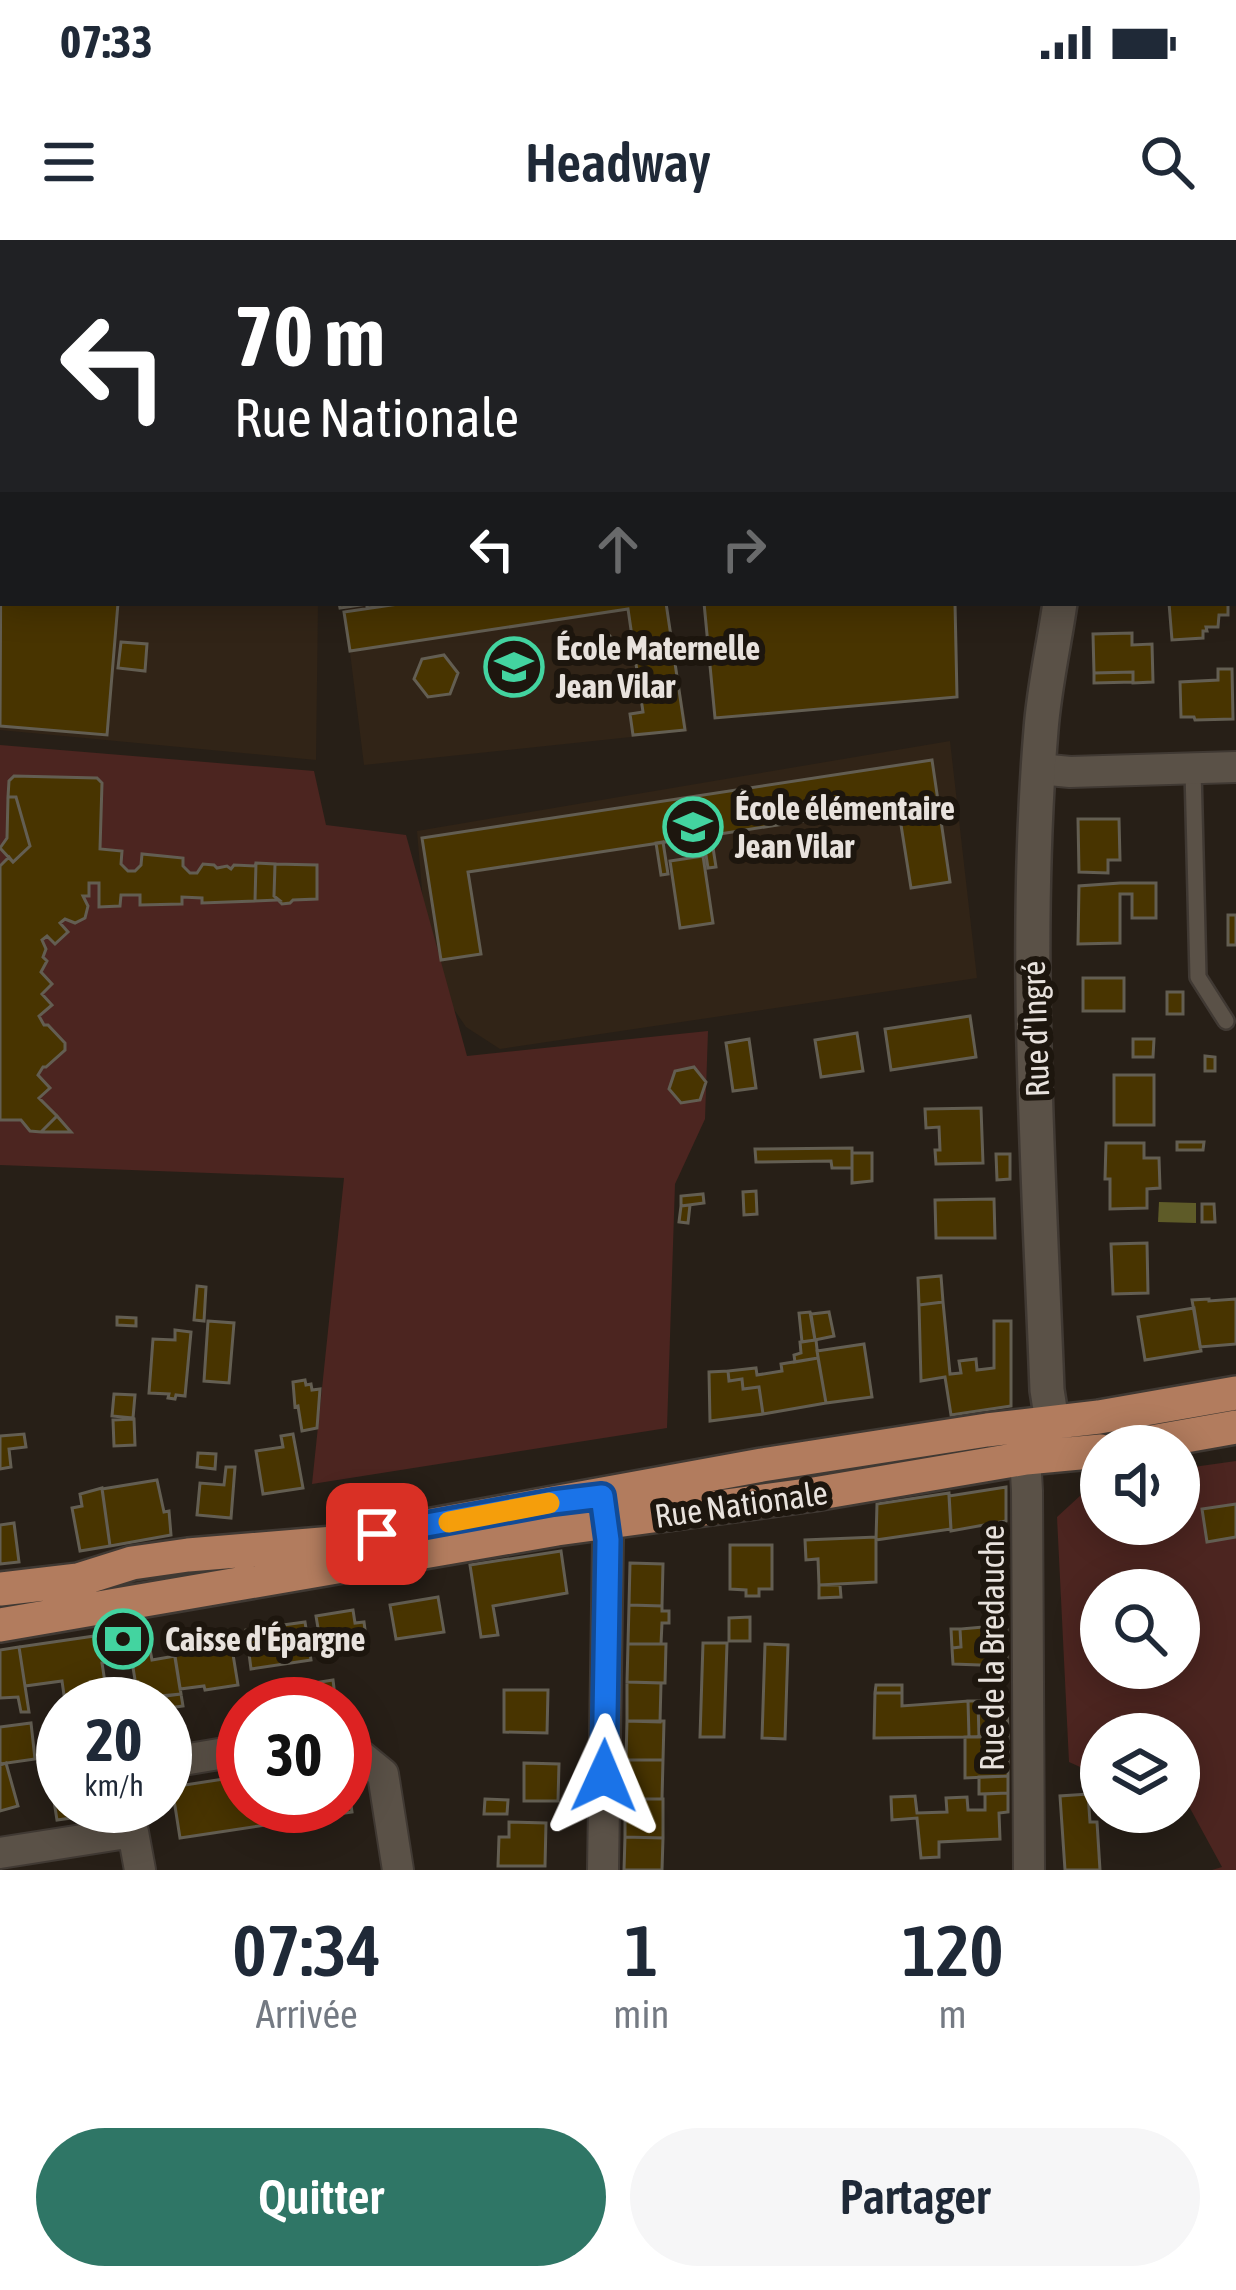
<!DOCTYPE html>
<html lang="fr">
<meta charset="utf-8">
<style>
:root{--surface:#fff;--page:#f6f6f7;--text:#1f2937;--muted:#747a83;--accent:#2f7666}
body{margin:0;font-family:"Asap Condensed",sans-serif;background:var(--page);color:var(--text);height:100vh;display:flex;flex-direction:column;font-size:45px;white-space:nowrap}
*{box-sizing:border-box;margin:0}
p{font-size:39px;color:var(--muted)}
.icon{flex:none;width:66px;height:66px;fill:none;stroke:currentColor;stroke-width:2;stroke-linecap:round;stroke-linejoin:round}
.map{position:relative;height:1630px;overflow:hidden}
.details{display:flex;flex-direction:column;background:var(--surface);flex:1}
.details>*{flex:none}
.top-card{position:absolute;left:0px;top:0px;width:1236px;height:366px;box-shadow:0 6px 30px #0003;background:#202124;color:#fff;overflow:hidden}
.buttons{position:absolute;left:1080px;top:1185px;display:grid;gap:24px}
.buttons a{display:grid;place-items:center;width:120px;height:120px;border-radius:50%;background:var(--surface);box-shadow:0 6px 30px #0003;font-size:60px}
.speed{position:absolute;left:36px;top:1437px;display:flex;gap:24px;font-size:60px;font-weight:700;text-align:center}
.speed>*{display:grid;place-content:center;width:156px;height:156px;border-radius:50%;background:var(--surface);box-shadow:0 6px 30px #0003;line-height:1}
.speed small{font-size:30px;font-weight:400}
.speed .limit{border:18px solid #d22;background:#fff;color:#111}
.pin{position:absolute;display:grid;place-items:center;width:102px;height:102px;color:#fff;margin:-51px;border-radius:24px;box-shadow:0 6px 18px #0006}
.me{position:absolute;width:132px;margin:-66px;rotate:1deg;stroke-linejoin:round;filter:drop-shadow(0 0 9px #0008)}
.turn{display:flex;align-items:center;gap:42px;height:252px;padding:0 36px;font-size:54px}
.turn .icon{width:156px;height:156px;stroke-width:2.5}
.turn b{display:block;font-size:84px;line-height:102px}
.lanes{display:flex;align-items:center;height:114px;padding:0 36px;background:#0003;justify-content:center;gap:60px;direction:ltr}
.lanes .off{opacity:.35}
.eta{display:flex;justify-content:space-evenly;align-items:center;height:204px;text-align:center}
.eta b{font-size:72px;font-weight:600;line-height:84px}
.primary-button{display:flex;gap:24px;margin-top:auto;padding:24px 36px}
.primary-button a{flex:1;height:138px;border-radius:72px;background:var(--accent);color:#fff;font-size:48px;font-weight:600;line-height:138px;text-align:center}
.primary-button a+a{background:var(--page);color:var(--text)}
.status{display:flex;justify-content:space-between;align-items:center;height:84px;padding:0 60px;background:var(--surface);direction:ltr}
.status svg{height:33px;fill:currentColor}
header{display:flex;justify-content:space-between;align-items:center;height:156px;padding:0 36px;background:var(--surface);font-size:54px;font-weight:600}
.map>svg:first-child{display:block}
.built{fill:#312417}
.green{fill:#4c2520;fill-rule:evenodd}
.water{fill:#5e5b28}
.building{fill:#483400;stroke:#635e52;stroke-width:3}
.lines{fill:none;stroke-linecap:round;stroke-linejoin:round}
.service-casing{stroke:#403933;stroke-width:20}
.minor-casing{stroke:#403933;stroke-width:34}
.tertiary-casing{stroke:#403933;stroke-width:38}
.primary-casing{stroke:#403933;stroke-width:38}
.service{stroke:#5a5147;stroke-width:15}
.minor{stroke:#5a5147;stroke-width:30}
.tertiary{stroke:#5a5147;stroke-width:33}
.primary{stroke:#b27c5e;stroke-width:33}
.route-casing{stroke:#114b97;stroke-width:30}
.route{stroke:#1a73e8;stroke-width:21}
.slow{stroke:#f59e0b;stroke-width:21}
.labels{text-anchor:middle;stroke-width:12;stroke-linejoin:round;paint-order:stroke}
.poi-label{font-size:33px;font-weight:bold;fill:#e8e2dd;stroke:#1d160e;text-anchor:start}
.street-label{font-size:33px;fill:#e8e2dd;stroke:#1d160e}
</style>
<div class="status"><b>07:33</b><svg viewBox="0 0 49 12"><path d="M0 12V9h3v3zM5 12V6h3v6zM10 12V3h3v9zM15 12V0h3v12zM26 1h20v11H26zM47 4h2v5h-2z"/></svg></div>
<header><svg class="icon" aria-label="menu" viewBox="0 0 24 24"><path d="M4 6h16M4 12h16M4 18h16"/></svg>Headway<svg class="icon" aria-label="search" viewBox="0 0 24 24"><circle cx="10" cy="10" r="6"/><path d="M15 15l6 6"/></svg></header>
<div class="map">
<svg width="1236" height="1630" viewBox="0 0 1236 1630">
<rect width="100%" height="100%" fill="#271f17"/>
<path class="built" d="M0,87H3V363H318L316,520L0,490Z
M664,363L688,491L364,525L344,364Z
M950,501L977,738L500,809L466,787L429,733L417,591Z"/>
<path class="green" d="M16,0H242V3H16Z
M347,0H853V3H347Z
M0,505L314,531L326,585L406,595L467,816L708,791L705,879L675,944L667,1188L312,1244L344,938L0,925Z
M1236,1221V1630H1212L1222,1627L1185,1559L1179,1561V1494H1101V1543L1089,1531L1069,1522L1057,1277L1094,1243L1101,1241V1284H1179V1229ZM1101,1350H1179V1428H1101Z"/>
<path class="water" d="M1159,962L1196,963V983L1158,982Z"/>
<path class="building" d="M0,113H3V206H0Z
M1,289L3,363H118L107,495L0,486Z
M339,363H377V367L367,368V364L340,368Z
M405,363H666L685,490L633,495L630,474L643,472L628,369L350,411L344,372Z
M704,363H955L957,457L715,478Z
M1169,363H1219L1228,365V375H1219L1218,387H1206L1207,391H1203V398L1172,400Z
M1132,393V405L1152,404L1153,442L1133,443V432L1094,433L1093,394Z
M609,395L620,408L610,417L599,403Z
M121,402L147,404L145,431L118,428Z
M444,415L458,433L450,454L428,457L414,439L422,419Z
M1218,429H1232L1233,479L1195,480L1194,477H1181L1180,442L1218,440Z
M1133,432V442L1094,443V433Z
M932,520L950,642L911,648L898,566L688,599L689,603L680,604L679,600L468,632L481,714L441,720L422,598Z
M14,536L97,538L102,543L100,609L122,611L121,624L128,631H135L141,625L142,614L183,618V626L190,633H197L203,624L214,625L217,628L227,626L231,629L234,625L255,626L256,623L255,661L202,663V658L182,657V664L140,665V655H121L120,666L99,667V643H89V656H83L88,666L85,678L75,683L65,679L60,683L68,692L55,704L47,696L42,700L46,709L43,717L47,721L41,732L52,744L42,754L52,765L39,776L44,785H48L65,803V810L46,827H43L38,835L50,848L39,858L57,876L41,892L30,891L21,880H0V626L9,617L13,622L30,606L16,557H8L9,541Z
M8,557H16L30,606L13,622L0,608L7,598Z
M1078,579H1119L1120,620H1108V633L1079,632Z
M711,595L716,627L708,628L703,596Z
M663,602L668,634L661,635L656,603Z
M703,616L713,683L680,688L670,621Z
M256,623L275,624L274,656L279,660L255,661Z
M275,624L317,625V659L293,660L290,663L282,664L274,656Z
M1120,643H1156V678H1132V654H1120V703L1078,704L1079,646Z
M1228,675H1236V705H1228Z
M1083,738H1124V771H1083Z
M1167,752H1183V774H1167Z
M970,776L976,817L891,830L885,789Z
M857,793L863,831L821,837L815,800Z
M749,799L756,848L733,851L726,803Z
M1133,799H1154L1153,817H1133Z
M1205,816L1215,817V831H1205Z
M694,827L706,842L700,860L681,863L669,849L675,831Z
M1114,835H1154V885H1114Z
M981,868L983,923L936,924L935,910H940L939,887L926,888L925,869Z
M57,876L71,892H41Z
M1177,902H1204L1203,910H1177Z
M1106,903H1144V918H1159L1160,948L1147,949V968L1110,969V939H1105Z
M852,908V928H832L831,921L756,922L755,909Z
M852,913H872V941L852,943Z
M996,914H1010V939L997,940Z
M756,951L757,974L744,975L743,952Z
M703,954L704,963L681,966V956Z
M994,959L995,998H936L935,960Z
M1202,964H1214L1215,982H1202Z
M690,965L688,983L679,982L681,966Z
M1147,1003L1148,1053L1113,1054L1111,1004Z
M941,1036L943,1062L919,1065L918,1038Z
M197,1046L206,1047L204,1081L194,1080Z
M1209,1059V1061L1236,1059V1104L1200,1107L1192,1060Z
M943,1062L950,1134L961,1133L959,1121L976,1119L977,1130L994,1128V1081H1011V1166L951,1175L945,1137L921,1141L919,1065Z
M1194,1068L1201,1111L1145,1120L1138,1077Z
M810,1072L815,1100L802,1102L799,1073Z
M829,1072L834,1096L815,1100L811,1074Z
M117,1077L136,1078V1086L117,1085Z
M208,1081L234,1083L229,1143L204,1141Z
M175,1090L191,1092L185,1156L176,1155L175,1159L168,1158L169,1154L149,1153L153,1099L175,1100Z
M816,1100L818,1118L795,1122L794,1115L801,1113L800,1102Z
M864,1104L872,1157L826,1163L817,1111Z
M818,1118L826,1163L763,1174L759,1147L743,1149L742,1139L729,1141L728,1131L756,1128L757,1135L782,1131L781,1124Z
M728,1131L729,1141L742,1139L743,1149L759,1147L763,1174L710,1181L709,1132Z
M305,1140L306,1145L311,1144L312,1150L320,1149L317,1188L302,1191L298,1166L295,1167L293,1142Z
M114,1154L135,1155L133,1178L112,1176Z
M134,1179L135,1205L114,1206L113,1180Z
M24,1194L26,1207L9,1209L11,1227L0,1229V1196Z
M293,1194L303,1248L263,1254L256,1211L283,1207L281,1196Z
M198,1213L216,1214L215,1229L197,1227Z
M226,1227H235L231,1278L197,1275L200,1243L224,1245Z
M157,1240L164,1272L169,1271L171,1295L110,1306L102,1249Z
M1006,1247V1281L951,1291L949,1256Z
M102,1248L110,1306L80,1311L72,1268L82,1266L80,1254Z
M949,1253L951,1289L876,1300L877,1264Z
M1236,1264V1297L1207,1302L1202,1269Z
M14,1283L19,1322L0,1324V1285Z
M876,1297V1342L819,1345L818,1319L806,1320L805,1300Z
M730,1305H772V1349H759V1356H746V1350L730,1349Z
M561,1311L567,1353L493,1366L498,1395L481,1397L470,1325Z
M630,1323L663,1324L662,1366L629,1365Z
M819,1345H840L841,1357L819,1358Z
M438,1357L444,1392L396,1399L390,1365Z
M629,1365L662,1366V1371H669V1383H662L661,1404H628Z
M353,1370L355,1383L364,1382L367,1405L322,1412L316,1376Z
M750,1377V1401H729V1378Z
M305,1382L311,1420L251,1429L246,1390Z
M1007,1385V1426L953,1424L952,1408L961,1407L960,1389Z
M146,1388L152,1420L175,1416L181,1454L138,1458L127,1391Z
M951,1389H960L961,1407L952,1408Z
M229,1390L238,1445L205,1450L204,1446L180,1449L172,1399Z
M127,1391L131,1418L113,1421L108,1394Z
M108,1394L113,1421L102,1423L106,1449L64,1455L62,1441L25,1446L19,1407Z
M703,1403H727L724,1497H700Z
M628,1404H666L665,1443L627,1442Z
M765,1404L788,1405L785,1499L762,1498Z
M19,1407L29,1472H21L18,1457L0,1458V1410Z
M333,1440L336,1464H317L314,1443Z
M627,1442L661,1443L660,1482L627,1481Z
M876,1445H902V1453H875Z
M504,1450H548L547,1493L504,1492Z
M875,1453H902V1466L968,1461L969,1497L874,1498Z
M181,1454L183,1466L168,1468L166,1456Z
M166,1456L171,1494L165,1495V1464H92Z
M968,1461H978L979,1497H969Z
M978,1461H1007L1008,1496L979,1497Z
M627,1481H664L663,1520H626Z
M31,1483L35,1519L0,1524V1487Z
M1008,1496V1536L965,1538V1497Z
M626,1520H663L662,1559H625Z
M6,1523L18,1566L0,1571V1525Z
M524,1523L559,1524L558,1561H524Z
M345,1525L352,1572L180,1598L172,1547L243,1536V1566H345Z
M1008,1536V1553L979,1554V1537Z
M63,1553V1566H84L86,1576L57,1580L53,1555Z
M1008,1553V1572L999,1573L1000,1599L939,1602V1617L921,1618L917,1578L892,1580L891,1557L915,1556L917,1573L947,1572L946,1558L967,1557L968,1570H985V1554Z
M1088,1554L1090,1582H1097L1100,1630H1065L1060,1556Z
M485,1559L508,1560L507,1574H484Z
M625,1559H663V1598L625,1597Z
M509,1582L546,1583L545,1626H498L499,1597H509Z
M625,1597L663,1598L662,1630H624Z"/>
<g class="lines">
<g class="service-casing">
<path id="service" d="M1141,3L1142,0
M1193,529L1198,737L1226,781"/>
</g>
<g class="minor-casing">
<path id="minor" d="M1233,159H1236
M1039,529L1070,532L1236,527
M1024,1198L1027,1251L1029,1630
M345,1503L383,1534L398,1630
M165,1523L243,1510
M0,1613L133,1592L140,1630
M603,1630L608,1300L603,1258"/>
</g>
<g class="tertiary-casing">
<path id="tertiary" d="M1102,0V3
M1056,1207L1047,1150C1039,930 1023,709 1041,490C1044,448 1054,405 1060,363"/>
</g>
<g class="primary-casing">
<path id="primary" d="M1129,1206L1236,1187
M0,1349L78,1340L132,1323L188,1315L334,1303L762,1225L987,1190L1099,1177L1236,1153
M0,1385L557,1289L814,1254L1026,1218L1101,1211"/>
</g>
<use href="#service" class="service"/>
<use href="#minor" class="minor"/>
<use href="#tertiary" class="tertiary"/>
<use href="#primary" class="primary"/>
</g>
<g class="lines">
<g class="route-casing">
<path id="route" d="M377,1294L553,1262L602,1256L608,1300L604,1536"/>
</g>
<use href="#route" class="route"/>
<path class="slow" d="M449,1282L549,1263"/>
</g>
<defs>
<g id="school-ring" transform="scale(3)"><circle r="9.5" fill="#1d160e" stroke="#43d4a0" stroke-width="1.5"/><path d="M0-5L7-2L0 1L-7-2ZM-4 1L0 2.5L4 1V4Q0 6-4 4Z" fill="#43d4a0"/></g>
<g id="bank-ring" transform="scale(3)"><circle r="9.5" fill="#1d160e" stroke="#43d4a0" stroke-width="1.5"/><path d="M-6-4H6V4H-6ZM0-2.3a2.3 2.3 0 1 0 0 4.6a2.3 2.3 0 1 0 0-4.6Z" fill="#43d4a0"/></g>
</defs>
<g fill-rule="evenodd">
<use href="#school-ring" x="514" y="427"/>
<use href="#school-ring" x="693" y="587"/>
<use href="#bank-ring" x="123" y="1399"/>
</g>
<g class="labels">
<g class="poi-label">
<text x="556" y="420">École Maternelle<tspan x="556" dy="38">Jean Vilar</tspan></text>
<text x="735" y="580">École élémentaire<tspan x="735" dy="38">Jean Vilar</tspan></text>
<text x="165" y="1411">Caisse d'Épargne</text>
</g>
<g class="street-label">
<text transform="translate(1035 789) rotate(-92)" y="12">Rue d'Ingré</text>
<text transform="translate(741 1264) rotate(-8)" y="12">Rue Nationale</text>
<text transform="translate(992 1408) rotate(-90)" y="12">Rue de la Bredauche</text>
</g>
</g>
</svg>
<div class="buttons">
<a><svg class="icon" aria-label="sound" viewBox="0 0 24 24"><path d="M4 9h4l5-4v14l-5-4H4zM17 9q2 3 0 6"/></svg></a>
<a><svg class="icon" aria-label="search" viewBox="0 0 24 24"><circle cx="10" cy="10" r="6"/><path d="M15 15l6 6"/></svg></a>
<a><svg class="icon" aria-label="layers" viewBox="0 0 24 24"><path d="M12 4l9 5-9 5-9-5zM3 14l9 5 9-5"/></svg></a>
</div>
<div class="speed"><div>20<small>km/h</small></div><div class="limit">30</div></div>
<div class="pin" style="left:377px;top:1294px;background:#d93025"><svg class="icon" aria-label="arrive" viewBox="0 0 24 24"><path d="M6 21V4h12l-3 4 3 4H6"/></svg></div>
<svg class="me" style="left:604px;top:1536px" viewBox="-20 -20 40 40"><path d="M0-17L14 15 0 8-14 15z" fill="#1a73e8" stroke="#fff" stroke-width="4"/></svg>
<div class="top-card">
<div class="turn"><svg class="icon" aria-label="left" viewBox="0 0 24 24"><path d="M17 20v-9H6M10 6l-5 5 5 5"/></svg><div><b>70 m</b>Rue Nationale</div></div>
<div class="lanes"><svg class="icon" aria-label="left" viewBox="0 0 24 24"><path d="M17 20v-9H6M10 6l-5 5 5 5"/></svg><svg class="icon off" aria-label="ahead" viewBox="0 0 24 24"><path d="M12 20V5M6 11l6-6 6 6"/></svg><svg class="icon off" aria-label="right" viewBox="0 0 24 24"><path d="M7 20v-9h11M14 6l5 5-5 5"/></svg></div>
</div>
</div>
<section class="details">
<div class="eta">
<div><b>07:34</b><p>Arrivée</p></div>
<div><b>1</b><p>min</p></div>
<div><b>120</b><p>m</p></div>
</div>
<div class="primary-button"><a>Quitter</a><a>Partager</a></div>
</section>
